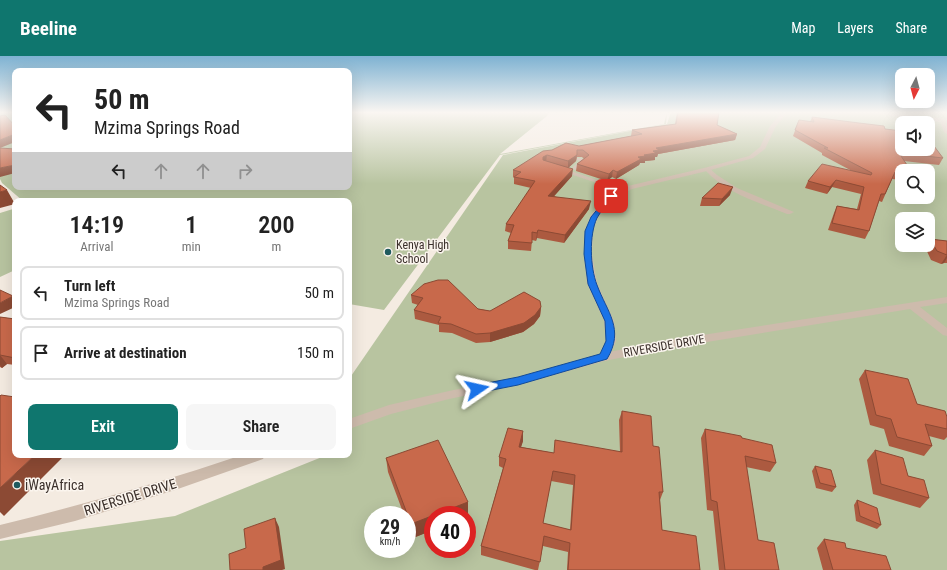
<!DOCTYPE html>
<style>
:root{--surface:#fff;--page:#f6f6f6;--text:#222;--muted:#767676;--line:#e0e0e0;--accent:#0f766e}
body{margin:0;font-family:"Roboto Condensed",sans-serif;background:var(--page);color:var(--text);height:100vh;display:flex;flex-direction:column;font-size:15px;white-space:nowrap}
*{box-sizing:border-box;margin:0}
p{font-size:13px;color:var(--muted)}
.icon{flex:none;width:22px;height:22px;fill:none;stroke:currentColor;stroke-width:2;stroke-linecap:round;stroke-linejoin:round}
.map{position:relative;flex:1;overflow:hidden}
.panel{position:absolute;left:12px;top:142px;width:340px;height:260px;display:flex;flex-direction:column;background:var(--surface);border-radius:8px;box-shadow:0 4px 16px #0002}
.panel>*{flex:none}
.top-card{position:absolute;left:12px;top:12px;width:340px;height:122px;border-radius:8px;box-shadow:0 4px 16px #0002;background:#fff;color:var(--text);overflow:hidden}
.needle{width:26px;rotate:186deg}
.buttons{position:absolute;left:895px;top:12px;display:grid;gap:8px}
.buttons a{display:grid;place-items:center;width:40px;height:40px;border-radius:8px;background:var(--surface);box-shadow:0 4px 16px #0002;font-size:20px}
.speed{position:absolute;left:364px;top:450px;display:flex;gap:8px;font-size:20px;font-weight:700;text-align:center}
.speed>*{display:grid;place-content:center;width:52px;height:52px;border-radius:50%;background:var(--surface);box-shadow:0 4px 16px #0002;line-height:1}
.speed small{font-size:10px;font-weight:400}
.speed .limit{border:6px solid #d22;background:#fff;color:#111}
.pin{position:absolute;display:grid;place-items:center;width:34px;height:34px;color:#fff;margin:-17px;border-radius:8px;box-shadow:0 2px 6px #0006}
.me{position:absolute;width:44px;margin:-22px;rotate:79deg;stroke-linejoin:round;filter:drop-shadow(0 0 3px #0008)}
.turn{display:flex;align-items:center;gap:14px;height:84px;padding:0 16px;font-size:18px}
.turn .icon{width:52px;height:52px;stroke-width:2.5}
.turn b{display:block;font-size:28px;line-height:34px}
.lanes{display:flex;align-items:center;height:38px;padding:0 16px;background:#0003;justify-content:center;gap:20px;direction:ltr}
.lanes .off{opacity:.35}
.eta{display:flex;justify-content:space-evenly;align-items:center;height:68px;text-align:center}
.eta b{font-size:24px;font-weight:600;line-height:28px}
.action{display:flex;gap:8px;margin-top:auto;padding:8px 16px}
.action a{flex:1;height:46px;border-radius:8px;background:var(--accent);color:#fff;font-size:16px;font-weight:600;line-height:46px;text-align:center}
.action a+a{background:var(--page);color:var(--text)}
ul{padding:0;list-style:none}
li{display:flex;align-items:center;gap:12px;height:54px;margin:0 8px 6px;padding:0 8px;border:2px solid var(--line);border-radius:8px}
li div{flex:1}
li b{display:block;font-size:15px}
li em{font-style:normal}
header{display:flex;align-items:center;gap:24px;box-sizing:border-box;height:56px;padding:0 20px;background:var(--accent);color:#fff}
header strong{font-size:19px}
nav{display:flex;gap:22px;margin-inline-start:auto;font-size:14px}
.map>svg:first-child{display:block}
.green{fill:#b8c4a0;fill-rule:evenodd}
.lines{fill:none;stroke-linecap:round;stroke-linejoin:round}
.minor{fill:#cdbbac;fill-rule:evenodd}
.tertiary{fill:#cdbbac;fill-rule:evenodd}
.wall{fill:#ac5a40;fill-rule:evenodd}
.shaded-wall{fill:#8c4a34}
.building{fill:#c8694b;stroke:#8c4a34;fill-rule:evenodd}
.route{fill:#1a73e8;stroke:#114b97}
.poi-dot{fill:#1f5a5e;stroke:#fbf5ee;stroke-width:1.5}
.labels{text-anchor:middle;stroke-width:3;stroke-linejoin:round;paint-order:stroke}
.poi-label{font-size:12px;fill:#3b302b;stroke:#fbf5ee;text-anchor:start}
.street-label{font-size:12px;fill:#3b302b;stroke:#fbf5ee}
.near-poi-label{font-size:14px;fill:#3b302b;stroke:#fbf5ee;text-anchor:start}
.near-street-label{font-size:14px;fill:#3b302b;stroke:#fbf5ee}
</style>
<header>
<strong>Beeline</strong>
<nav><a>Map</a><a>Layers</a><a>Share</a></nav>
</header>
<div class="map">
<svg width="947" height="514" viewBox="0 0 947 514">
<rect width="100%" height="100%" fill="#f4ebe1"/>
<path class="green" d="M0,56H15V131H349V56H549L547,60L500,98L664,68L667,56L666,68L500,99L384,254L349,248V145H23L2,127L0,123Z
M671,56H947V514H0V485L175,460L327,399H349V323L503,99L667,68ZM902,67H928V93H902ZM902,115H928V141H902ZM902,163H928V189H902ZM373,459H407V493H373ZM433,459H467V493H433Z
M13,153L15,154V214L0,221V157Z"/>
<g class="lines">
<path class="minor" d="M939,63L944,64L947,71V78L944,76Z
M577,102H581L587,105L575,114L572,112L580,105L577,104Z
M558,112H562L626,134L621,135L558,114Z
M705,112H709L717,119L737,132L794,156L790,158H787C758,146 727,138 705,114Z
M947,241V247L920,251L947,272V280L943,279L910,253L670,292L604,305L600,304L598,301L600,298L604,297L670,284Z"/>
<path class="tertiary" d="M782,56H788L776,70L765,93L753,102L707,115L632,133L614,142L598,161L593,175L592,198L597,227L614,265L616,285L608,304L518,329L449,343L391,358L349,373V363L389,349L449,335L518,321L600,298L606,285L604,265L587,227L584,198L585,175L591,159L608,138L628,130L704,112L749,100L760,91L770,70Z
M864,56H881L947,63V67Z
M242,399H265L263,403L175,434L75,465L0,483V469C82,449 162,426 242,399Z"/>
</g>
<path class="wall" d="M677,56H719L717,69L737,78L735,84L658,98L657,101H655V104L645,105V107H640L639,109L616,123L612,121L607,125L576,115L577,108L584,103L582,101H577L576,105L568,112L572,120L554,140L589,153L564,187L537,182L536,185L532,184L531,195L508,193V185L511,177L505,175L506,168L531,132L514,128V122L513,121V114L552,94L579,90L631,80L632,74L675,68Z
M812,61L885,73L943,102L939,109L904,105L902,115V124L892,123L882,146L879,145L869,175L865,183L828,174L834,157L837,150L857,153L861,138L832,131L827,138L805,132L808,125L852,115L822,99V97L793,80L799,64L810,66Z
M730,139L719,150H700L702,142Z
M930,183L947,185V207H944L941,208L931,204L925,191L927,189H928V187Z
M411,239L490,255L541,251L540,260L534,268L523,276L490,286L476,287L452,277L439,276V269L415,263L414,254L418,249L412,247Z
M0,261L15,263V309L7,308L2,312L0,311Z
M865,314L917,348L947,361V381L944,384L929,380L932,390L924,400L889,390L884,373L870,369L859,323Z
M622,355L653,390L663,436L660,444L662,474L700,514H567L568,496L543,490L538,514H535L481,499V490L503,412L499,410V401L523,375V385L521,391L554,397L620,396L619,364ZM551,425L573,429L570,474L543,467Z
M705,373L742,382L776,407L770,416L746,411L758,484L779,514H719L713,455L707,454L701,382Z
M875,394L908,420L929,442L920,452L873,438L867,404Z
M386,402L468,446V459L467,460V459H433V474L413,482L407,467V459H404L388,416Z
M815,410L836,431L832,436L816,432L812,415Z
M857,444L881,469L877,473L856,465L854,449Z
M824,483L846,492L891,514H823L817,492Z"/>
<path class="shaded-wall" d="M15,78V86L0,92V84Z
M737,78L735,84L658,98L657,101H655V104L645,105V107H640L639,109L616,123L617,116L638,101L653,95L656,92Z
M547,99L546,106L542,108L543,101Z
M577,99L576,105L568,112V105Z
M15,109V117L0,121V112Z
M573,113L572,120L548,147V140Z
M613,114L612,121L607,125L609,118Z
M836,124L832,131L827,138L830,131Z
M733,131L730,139L719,150L722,143Z
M7,134L15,148L0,152V136Z
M591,145L589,153L564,187L565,179Z
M538,174L537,182L536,185L537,177Z
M947,199V202L944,207L941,208Z
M13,240L15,244V251L0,258V247Z
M541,251L540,260L534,268L523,276L490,286V277Z
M0,299L7,308L2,312L0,309Z
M523,375V385L518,400L519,391Z
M35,399H65L4,460L0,456V432Z
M468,446V459L467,460V459H434Z
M433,459V474L413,482L411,468Z
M275,462L279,471L285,513L282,514H263V511Z"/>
<path class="building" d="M678,56H719L717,69L737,78L656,92L659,94L653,95L656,97L644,99L646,100L638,101L641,103L617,116L613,114L609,118L577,108L589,99L583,94H577V99L568,105L547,99L543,101V104L573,113L548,140L591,145L565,179L538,174L537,177L532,176V187L508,185L514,169L506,168L535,125L514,121L521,116L513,114L543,95L552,94L566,87L579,90L642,78L632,74L676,68Z
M5,59L15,70V78L0,84V60Z
M812,61L859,67L884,70L885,73L902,75V93H928V82L943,102L899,97L911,115H902V116H895L885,138H881L869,175L832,167L837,150L859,154L864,131L836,124L830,131L808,125L822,108L871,119L872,117L824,92H828L795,74L799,64L814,66Z
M0,92L15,93V109L0,112Z
M718,127L733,131L722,143L702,142Z
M0,129L7,134L0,136Z
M930,183L947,185V199L937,195Z
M438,224H448L478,253L490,255L524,236L540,245L541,251L535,259L524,267L490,277L476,278L451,268L438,267L441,261L414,254L423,242L411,239L424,228Z
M0,234L13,240L0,247Z
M0,261L15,263V302L0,299Z
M865,314L908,323L917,348L945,355L947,361V373L925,368L932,390L897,381L891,363L876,359Z
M1,339L15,341V399H35L0,432V340Z
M622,355L651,360L653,390L659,391L663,436H659L662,474L696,480L700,514H568L570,487L544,480L540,506L481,490L506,403L499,401L508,372L523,375L519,391L554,397L555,384L622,396ZM553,415L575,419L571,474L543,467Z
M705,373L741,380L742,382L772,389L776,407L745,400L758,484L774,487L779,514H725L717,446L711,444Z
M438,384L468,446L411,468L386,402Z
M875,394L903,402L908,420L924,424L929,442L881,428Z
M815,410L831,414L836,431L820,427Z
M857,444L877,452L881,469L860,460Z
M275,462L281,504L263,511V514H230L229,498L246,492L244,473Z
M824,483L845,487L846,492L886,500L891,514H833Z"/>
<linearGradient id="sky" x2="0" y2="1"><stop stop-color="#7eb2d2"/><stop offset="0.44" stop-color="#faf6f2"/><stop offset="1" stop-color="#faf6f2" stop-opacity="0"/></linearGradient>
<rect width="947" height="128" fill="url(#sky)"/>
<path class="route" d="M609,139L614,140C609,147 601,154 597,162C589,179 590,211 597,229C607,256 625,273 607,303L518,329L477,337L473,336L471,333L473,330L477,329L518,321L600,298L606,285L605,265L588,228L584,198L585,175L591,161Z"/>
<g class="poi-dot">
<circle cx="388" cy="196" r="4"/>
<circle cx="17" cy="429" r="4"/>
</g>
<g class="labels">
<g class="poi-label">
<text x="396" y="193">Kenya High<tspan x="396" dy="14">School</tspan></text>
</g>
<g class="street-label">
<text transform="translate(664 290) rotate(-10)" y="4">RIVERSIDE DRIVE</text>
</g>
<g class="near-poi-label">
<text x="25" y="434">iWayAfrica</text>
</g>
<g class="near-street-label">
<text transform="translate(130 441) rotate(-17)" y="5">RIVERSIDE DRIVE</text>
</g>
</g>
</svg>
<div class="buttons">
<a><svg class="needle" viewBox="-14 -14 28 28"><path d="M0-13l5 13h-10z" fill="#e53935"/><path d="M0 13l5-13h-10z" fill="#767676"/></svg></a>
<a><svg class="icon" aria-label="sound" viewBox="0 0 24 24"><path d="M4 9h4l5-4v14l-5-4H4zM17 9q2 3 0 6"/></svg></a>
<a><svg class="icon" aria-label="search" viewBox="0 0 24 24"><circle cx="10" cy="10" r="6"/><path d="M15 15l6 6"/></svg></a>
<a><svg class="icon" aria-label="layers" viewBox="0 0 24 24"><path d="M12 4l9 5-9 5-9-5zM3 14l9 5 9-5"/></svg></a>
</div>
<div class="speed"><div>29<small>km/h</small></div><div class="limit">40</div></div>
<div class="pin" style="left:611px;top:140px;background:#d93025"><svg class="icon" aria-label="arrive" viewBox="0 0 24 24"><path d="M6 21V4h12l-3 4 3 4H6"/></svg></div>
<svg class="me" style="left:477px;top:333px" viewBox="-20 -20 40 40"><path d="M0-17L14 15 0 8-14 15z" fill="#1a73e8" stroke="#fff" stroke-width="4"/></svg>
<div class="top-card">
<div class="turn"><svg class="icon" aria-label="left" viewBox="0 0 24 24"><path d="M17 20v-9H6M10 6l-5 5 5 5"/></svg><div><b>50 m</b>Mzima Springs Road</div></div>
<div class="lanes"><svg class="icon" aria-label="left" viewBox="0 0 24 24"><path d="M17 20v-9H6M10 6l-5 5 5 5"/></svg><svg class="icon off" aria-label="ahead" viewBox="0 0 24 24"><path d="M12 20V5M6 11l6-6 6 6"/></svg><svg class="icon off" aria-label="ahead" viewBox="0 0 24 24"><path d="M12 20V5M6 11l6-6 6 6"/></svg><svg class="icon off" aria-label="right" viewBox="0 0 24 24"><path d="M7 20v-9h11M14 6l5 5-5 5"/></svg></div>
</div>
<section class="panel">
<div class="eta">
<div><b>14:19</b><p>Arrival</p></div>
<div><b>1</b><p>min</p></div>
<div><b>200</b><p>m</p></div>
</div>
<ul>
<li><svg class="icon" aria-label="left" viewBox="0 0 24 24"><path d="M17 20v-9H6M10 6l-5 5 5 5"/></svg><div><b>Turn left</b><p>Mzima Springs Road</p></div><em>50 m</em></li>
<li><svg class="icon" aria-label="arrive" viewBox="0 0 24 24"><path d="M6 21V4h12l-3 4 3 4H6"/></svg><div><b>Arrive at destination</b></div><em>150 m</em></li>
</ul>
<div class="action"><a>Exit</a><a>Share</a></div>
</section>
</div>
